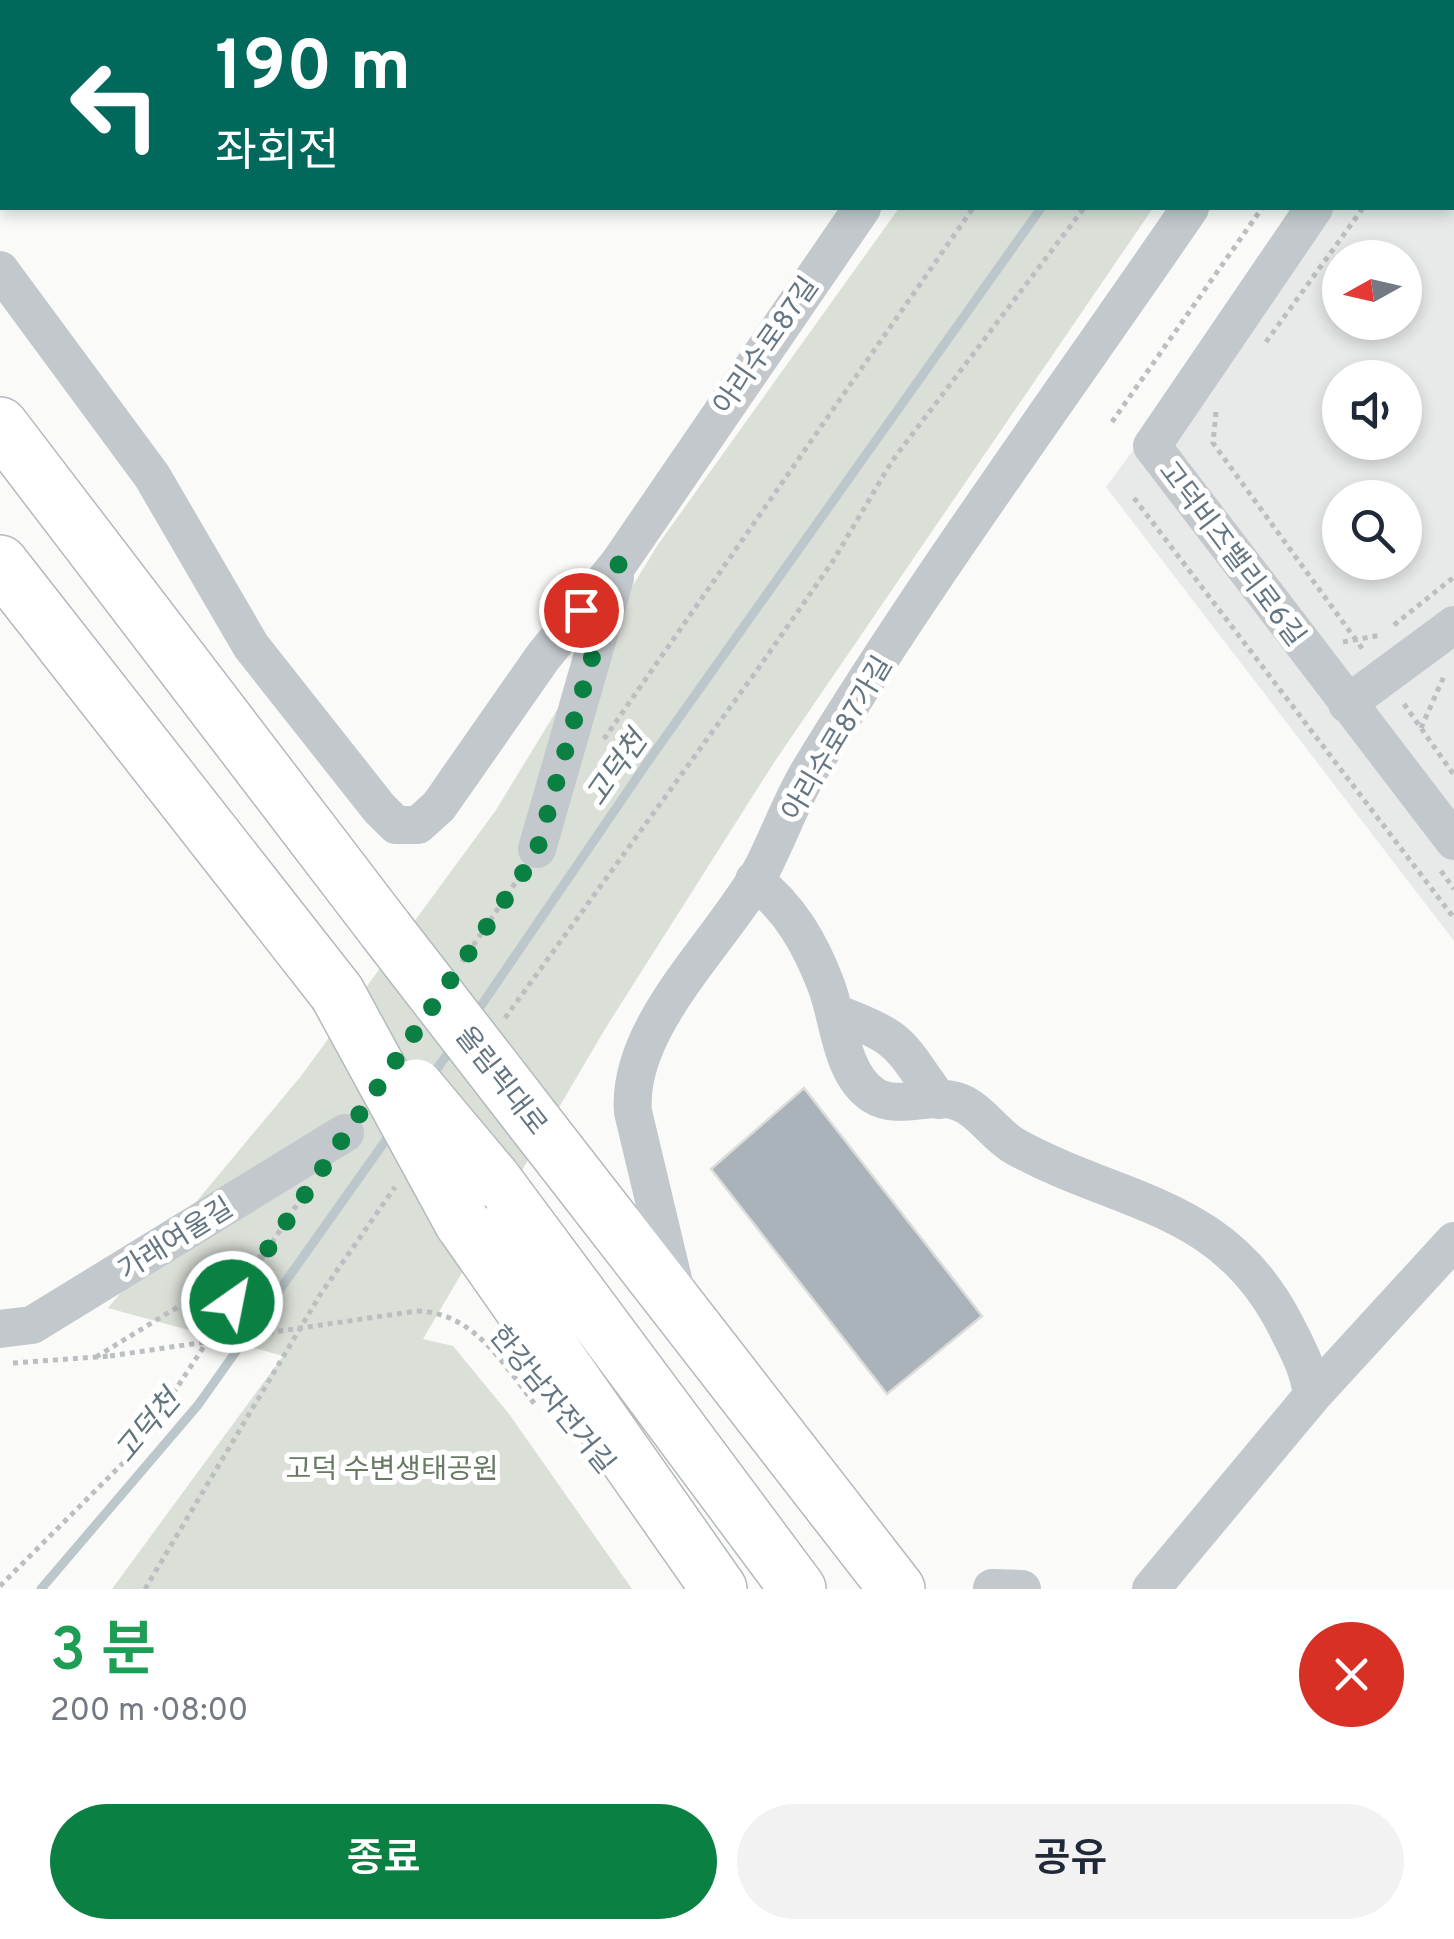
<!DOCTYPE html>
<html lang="ko">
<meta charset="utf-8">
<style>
:root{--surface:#fff;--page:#f2f2f3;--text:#1f2937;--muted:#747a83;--accent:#0b8043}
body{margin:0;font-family:Overpass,"Noto Sans KR",sans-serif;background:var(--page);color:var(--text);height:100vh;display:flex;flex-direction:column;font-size:38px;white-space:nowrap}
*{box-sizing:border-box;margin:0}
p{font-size:32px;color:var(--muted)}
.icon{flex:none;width:55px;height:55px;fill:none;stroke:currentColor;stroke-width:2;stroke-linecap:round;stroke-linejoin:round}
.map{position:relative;height:1589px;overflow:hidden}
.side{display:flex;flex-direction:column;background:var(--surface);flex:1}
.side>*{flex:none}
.banner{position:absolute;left:0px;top:0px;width:1455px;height:210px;box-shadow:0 5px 15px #0003;background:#00695c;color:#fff;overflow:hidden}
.needle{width:65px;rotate:262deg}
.buttons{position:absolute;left:1322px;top:240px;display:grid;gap:20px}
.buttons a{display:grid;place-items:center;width:100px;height:100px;border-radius:50%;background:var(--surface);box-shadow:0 5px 15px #0003;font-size:50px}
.pin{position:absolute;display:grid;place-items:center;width:85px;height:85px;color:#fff;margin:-42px;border:5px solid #fff;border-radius:50%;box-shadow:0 2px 10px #0007}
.me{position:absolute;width:110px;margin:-55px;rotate:33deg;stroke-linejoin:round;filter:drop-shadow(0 0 8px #0008)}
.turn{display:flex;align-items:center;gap:35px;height:210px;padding:0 50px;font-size:45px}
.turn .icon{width:130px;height:130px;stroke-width:2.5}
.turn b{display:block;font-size:70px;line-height:85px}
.round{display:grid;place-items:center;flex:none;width:105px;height:105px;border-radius:52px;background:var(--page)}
.summary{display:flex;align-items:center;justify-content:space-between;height:170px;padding:0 50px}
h1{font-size:60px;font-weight:600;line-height:75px;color:#1e9e55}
.cta{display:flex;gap:20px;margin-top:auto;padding:20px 50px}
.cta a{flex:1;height:115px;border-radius:60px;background:var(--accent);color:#fff;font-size:40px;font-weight:600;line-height:115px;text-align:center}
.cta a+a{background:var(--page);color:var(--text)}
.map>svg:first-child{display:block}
.built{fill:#e8e9e9;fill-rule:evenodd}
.green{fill:#dadfd7}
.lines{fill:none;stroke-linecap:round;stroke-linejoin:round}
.stream{stroke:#bbc7cb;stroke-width:9}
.building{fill:#aab3b9;stroke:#dcdcda;stroke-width:2.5}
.highway-casing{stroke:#b4b9bd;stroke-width:58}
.path{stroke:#bbbfc2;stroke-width:5;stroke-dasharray:5 5;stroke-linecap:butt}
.minor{stroke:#c3c8cc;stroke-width:38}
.highway{stroke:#fff;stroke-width:55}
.highway-bridge-casing{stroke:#b4b9bd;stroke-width:58;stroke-linecap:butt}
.path-bridge{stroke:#bbbfc2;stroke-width:5;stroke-dasharray:5 5;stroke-linecap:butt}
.highway-bridge{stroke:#fff;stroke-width:55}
.route{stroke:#0b8043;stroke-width:18;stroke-dasharray:0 32.4}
.labels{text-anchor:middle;stroke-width:10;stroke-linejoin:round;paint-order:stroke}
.street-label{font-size:28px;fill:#657683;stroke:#fff}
.park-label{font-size:28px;fill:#687a64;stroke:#fff}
.water-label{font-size:30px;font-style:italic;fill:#60757c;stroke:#fff}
</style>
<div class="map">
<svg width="1454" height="1589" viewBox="0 0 1454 1589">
<rect width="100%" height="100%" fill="#fafaf8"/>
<path class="built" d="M1454,19V941L1106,487L1314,208H1452ZM1340,258H1405V322H1340ZM1340,378H1405V442H1340ZM1340,498H1405V562H1340Z"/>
<path class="green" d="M899,208H1153L775,761L605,1029L423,1339L453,1346L509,1414L632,1589H112L283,1356L108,1308L301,1076L496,810L657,546Z"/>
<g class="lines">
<path class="stream" d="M1182,2L1183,0
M474,1016L649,760L1041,208
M431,1077L454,1045
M41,1589L198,1405L393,1130"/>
</g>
<path class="building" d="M804,1088L982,1316L887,1394L711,1169Z"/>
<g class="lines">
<g class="highway-casing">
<path id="highway" d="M0,425L385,929
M0,563L337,993
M535,1123L897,1589
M493,1179L798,1589
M462,1222L719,1589"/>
</g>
<path class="path" d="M1121,2L1122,0
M1222,2L1224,0
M1406,2L1408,0
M1452,46L1454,44
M1452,83L1454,81
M1266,342L1363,208
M1216,412L1213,443L1364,651
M1112,422L1262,208
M1134,498L1454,918
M1394,625L1454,577
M1343,642L1381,635
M1404,704L1454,775
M1421,728L1445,674
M604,739L973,208
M1441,871L1454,889
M462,962L520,876
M505,1018L760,666L833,561L892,461L1084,208
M417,1311C474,1312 505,1366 537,1407
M96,1357L261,1256
M13,1363L110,1356
M0,1586L136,1450L298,1203
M145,1589L320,1295L395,1187"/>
<path class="minor" d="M1005,2L1007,0
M1339,2L1341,0
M1452,4L1454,2
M1314,208L1152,446L1454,841
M0,270L152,476L251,646L379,808L396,825H418L439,806L543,657L619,563L862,208
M1347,704L1454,625
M537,849L615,578
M754,880C790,908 810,943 826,985C839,1018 840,1073 873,1095C898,1111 930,1093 956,1101C980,1108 994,1135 1016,1147C1122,1205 1224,1203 1286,1326C1298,1350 1309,1369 1312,1396
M835,1013C904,1038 898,1044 939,1100
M677,1296L633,1112C626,1026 722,942 762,869C778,838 790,804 808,773C926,579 1062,395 1190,208
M0,1329L32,1325L345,1133
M992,1588L1022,1589
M1151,1589L1312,1396L1454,1241"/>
<use href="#highway" class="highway"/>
<g class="highway-bridge-casing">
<path id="highway-bridge" d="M385,929L535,1123
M337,993L462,1222
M416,1087L493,1179"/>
</g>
<path class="path-bridge" d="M110,1356L417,1311"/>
<use href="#highway-bridge" class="highway-bridge"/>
</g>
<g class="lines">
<path class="route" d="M232,1302L536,854L619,563L581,610"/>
</g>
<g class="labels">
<g class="street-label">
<text transform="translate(765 345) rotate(-55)" y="10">아리수로87길</text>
<text transform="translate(1233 553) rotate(53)" y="10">고덕비즈밸리로6길</text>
<text transform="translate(836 738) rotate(-59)" y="10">아리수로87가길</text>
<text transform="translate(502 1080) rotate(52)" y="10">올림픽대로</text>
<text transform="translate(175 1238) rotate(-32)" y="10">가래여울길</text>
<text transform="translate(553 1399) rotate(51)" y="10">한강남자전거길</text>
</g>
<g class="park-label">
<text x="392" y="1478">고덕 수변생태공원</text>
</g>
<g class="water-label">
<text transform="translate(616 768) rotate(-55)" y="10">고덕천</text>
<text transform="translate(147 1426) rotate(-50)" y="10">고덕천</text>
</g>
</g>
</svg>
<div class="buttons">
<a><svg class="needle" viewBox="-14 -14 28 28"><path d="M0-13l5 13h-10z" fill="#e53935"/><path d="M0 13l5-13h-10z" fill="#747a83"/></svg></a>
<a><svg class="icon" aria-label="sound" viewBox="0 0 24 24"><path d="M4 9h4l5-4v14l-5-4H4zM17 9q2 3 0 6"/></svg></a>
<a><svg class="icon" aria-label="search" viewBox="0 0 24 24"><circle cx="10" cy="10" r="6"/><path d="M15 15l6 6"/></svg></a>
</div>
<div class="pin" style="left:581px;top:610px;background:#d93025"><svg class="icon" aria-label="arrive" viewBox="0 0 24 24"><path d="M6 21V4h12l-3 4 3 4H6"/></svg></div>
<svg class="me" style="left:232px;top:1302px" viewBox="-20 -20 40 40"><circle r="17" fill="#0b8043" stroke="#fff" stroke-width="3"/><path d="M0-11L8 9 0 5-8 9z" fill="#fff"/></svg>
<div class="banner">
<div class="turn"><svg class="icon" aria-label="left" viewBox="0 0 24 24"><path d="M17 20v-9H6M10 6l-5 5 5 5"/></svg><div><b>190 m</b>좌회전</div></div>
</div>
</div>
<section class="side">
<div class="summary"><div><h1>3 분</h1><p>200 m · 08:00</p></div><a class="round" style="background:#d93025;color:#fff"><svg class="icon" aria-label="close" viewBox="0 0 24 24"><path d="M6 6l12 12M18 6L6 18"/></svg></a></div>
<div class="cta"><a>종료</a><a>공유</a></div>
</section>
